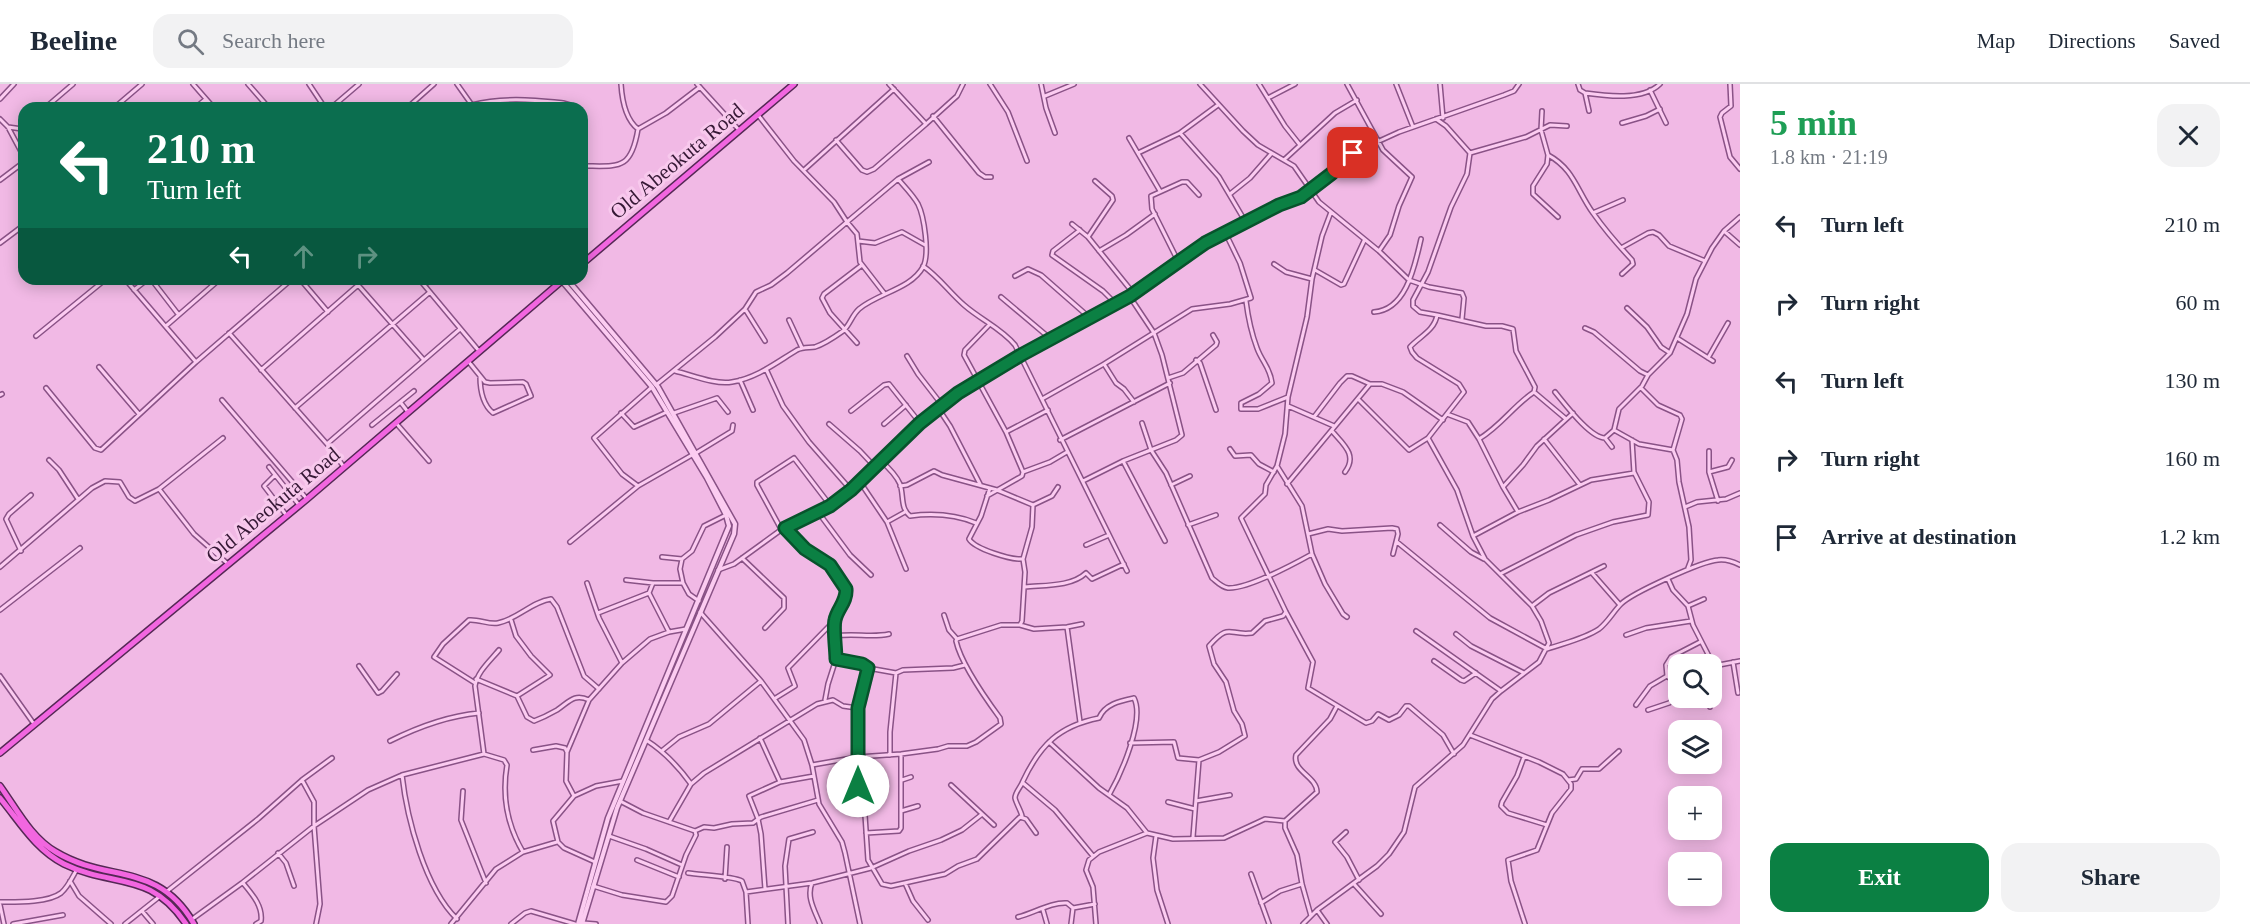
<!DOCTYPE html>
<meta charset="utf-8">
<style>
:root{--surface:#fff;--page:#f2f2f3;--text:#1f2937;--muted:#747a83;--line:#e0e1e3;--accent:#0b8043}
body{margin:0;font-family:Georgia,serif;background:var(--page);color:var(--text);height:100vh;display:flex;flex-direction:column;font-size:22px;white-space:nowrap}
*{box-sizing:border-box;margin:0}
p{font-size:20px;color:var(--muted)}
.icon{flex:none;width:33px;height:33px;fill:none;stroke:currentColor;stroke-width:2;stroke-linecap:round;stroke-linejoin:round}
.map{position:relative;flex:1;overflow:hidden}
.drawer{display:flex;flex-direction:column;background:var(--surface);width:510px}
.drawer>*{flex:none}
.guide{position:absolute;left:18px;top:18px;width:570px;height:183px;border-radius:18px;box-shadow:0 3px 15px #0003;background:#0b6e4f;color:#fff;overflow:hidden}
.controls{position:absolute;left:1668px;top:570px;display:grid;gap:12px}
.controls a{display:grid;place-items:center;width:54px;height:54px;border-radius:12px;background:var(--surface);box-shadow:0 3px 15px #0003;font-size:30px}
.pin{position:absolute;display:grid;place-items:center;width:51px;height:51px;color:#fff;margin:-26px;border-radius:12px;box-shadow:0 3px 9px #0006}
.me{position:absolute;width:66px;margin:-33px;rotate:0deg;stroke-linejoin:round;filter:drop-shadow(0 0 4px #0008)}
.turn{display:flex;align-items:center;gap:21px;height:126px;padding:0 30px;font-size:27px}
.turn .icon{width:78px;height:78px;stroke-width:2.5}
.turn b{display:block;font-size:42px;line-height:51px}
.lanes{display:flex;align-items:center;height:57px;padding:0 30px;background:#0003;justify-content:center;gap:30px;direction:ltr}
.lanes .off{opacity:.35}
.round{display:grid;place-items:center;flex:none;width:63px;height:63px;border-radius:18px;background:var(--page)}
.headline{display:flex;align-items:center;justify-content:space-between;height:102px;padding:0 30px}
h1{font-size:36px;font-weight:700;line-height:45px;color:#1e9e55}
.button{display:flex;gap:12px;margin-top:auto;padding:12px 30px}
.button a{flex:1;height:69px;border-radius:18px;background:var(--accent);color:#fff;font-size:24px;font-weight:700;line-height:69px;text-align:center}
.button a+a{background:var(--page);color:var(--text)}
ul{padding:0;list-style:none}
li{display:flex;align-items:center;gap:18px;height:78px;padding:0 30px}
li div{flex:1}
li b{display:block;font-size:22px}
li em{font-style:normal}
header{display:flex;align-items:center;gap:36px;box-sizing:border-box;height:84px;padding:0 30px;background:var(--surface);border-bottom:2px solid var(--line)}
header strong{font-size:28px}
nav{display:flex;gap:33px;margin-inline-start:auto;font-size:21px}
.search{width:420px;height:54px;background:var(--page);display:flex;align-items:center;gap:15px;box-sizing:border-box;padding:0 21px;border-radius:18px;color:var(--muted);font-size:22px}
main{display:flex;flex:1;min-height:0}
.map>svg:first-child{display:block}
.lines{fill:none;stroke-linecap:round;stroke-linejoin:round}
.minor-casing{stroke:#895286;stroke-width:6}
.tertiary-casing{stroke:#895286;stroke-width:7}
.trunk-casing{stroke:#552855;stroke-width:8}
.minor{stroke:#fcccf1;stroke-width:3}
.tertiary{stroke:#fcccf1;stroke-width:4}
.trunk{stroke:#f266e0;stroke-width:5}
.route-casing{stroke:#07532c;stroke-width:15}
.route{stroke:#0b8043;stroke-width:10}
.labels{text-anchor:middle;stroke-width:6;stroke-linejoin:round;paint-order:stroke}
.street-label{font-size:21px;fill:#361936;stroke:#f8c9ed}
</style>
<header>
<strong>Beeline</strong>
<div class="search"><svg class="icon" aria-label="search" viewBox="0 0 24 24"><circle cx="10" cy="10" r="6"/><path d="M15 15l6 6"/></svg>Search here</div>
<nav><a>Map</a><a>Directions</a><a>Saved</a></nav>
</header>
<main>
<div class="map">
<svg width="1740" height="840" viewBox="0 0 1740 840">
<rect width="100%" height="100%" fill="#f1b9e5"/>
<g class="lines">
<g class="minor-casing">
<path id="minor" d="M193,0L214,24
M248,0L269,24
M309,0L325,24
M457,0L474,24
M621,0C622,16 625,35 638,45
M697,0L739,46
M990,0L1008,28L1027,77
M1041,0L1046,24L1055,49
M1200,0L1243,47L1258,61L1294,82L1319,118L1379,167L1409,196L1429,203L1462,209L1464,214L1462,235
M1259,0L1285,42L1300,61
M1347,0L1383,66L1412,93L1399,122L1390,151L1379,167
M1396,0L1413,43
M1440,0L1443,34
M1578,0L1580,6L1585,9L1589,27
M1730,0L1731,22L1722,29L1720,33L1730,73L1740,85
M1650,6L1666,39
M1585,9C1606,12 1643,17 1660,0
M1045,12L1074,0
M1268,14L1295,0
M0,15L14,0
M472,21C503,13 532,16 563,19L570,21L572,24
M45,24L73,0
M114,24L142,0
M195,24L206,15
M331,24L359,0
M407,24L434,0
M1542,27L1541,46L1548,71L1547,80L1533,102V110L1558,133
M933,32L979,89L985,93H991
M0,35L8,43L24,73
M1436,35L1446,42L1470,69L1467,90L1451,123L1428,188L1413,216V222L1420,228L1437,231L1486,242H1502L1513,245L1516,267L1535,303L1534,308L1566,335
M1622,39L1646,32L1660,25
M926,40L957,12L963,0
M8,43L22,45L24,48
M1180,49L1219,93L1245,137
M1129,54L1160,107
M836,56L862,86L867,88L874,85L926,40L889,0
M1138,69L1180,49L1218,21
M1470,69L1526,53L1550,41L1567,42
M1548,71C1574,85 1577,107 1593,129C1605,146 1618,161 1632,176L1633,180L1622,190
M1285,75L1335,29L1357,16
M582,82C619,82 631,87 638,45L666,29L700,3
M804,86L894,5
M0,96L24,78
M1230,110L1250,94L1271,70
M1331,128L1322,152L1312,195L1307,233L1288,313L1285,350L1277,382L1266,401L1265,410L1241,434L1286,528L1313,578L1308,604L1366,639L1372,637L1378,630L1389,636L1399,631L1406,622H1409L1443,651L1454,670
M1593,129L1623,116
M1072,140L1088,153L1134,210
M1080,146L1053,167L1052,171L1103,207L1116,220
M1724,147L1740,161
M1088,153L1113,116L1112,112L1095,97
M858,157L875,159L902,148L925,161
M0,159L24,141
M1621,164L1648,149L1653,148L1659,151L1669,162L1705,177
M1099,167L1126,151L1155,130
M1178,177L1152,125L1151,112L1182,98H1187L1199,111
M1274,180L1286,188L1312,195
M923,182C939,193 949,208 964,221C981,236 1001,244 1015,261L1127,487
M1315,186L1341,201L1344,200L1364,157
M1015,192L1028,185L1041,191L1090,234
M125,195L196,278
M151,195L178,230
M300,195L328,228
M419,195L479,267
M476,195H483
M358,201L423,275
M424,201L432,195
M134,206L148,195
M884,209L860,178L857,150L847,138L898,95L929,78
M1001,213L1052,256
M1246,217C1248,233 1251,248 1257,264C1262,278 1270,283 1272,299L1259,310L1241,319V325H1258L1288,313
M1627,224L1647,243L1661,263L1670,269
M745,225L765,257
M1374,228C1407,226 1415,180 1421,155
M789,236L802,264
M166,242L220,195
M1585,244L1594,248L1640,287L1648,291
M229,249L327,360L460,245
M36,252L106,195
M1677,254L1713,277
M857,259L830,229L822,214L824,210L862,181
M907,272L918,290L942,321
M1708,274L1728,239
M1196,276L1200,279L1216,326
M468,277L485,298L490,299L523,298L526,300L531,312L493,329C482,320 480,305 480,292
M1104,280L1116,299L1124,305L1134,318
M99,283L139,330
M766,285L783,322L809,358L851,406
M261,286L365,195
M675,287C692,291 715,301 732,298C757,294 777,278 797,266C803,263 809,264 815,263C824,260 836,252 843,247C850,241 852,231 859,225C878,209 911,205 923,183C930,170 924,132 918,120C913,111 905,103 898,95
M1168,294L1183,289L1216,261L1217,258L1213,251
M740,296L753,326
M656,301L715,253L745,225L756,208L771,201L787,189L847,138L834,118L794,77L758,31
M46,304L95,364L101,366L196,278L292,195
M1641,304L1658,321L1680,331L1682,335L1673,366L1677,376L1679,398L1689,443L1691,476L1688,484
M1555,308C1565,320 1590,354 1605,354L1612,363
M0,311L2,310
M1042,315L1104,280L1192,225L1230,220L1251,214L1240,179L1225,148
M222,316L307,415
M1359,316L1409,366L1428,354
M401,319L408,328
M1288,322L1334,342
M295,324L430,208
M938,324L950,342L980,400
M851,327L884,301L889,300L920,339
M621,329L634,343L667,328
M674,329L717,314L728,328
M1447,330L1468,338L1479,355L1503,403L1518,428
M1314,333L1340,299L1347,292H1352L1370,300H1382L1403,308L1443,336
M396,339L429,377
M1142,339L1151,366L1166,389L1212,494C1217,498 1221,503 1228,504C1247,505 1294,480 1312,470
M829,340L860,367L875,383
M884,340L906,321
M372,341L414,307
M1614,346L1639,360L1673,366
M1332,347C1343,360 1358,371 1345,388
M1006,348L1048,326
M223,354L159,405L194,450L228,480
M1605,354L1614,346L1619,325L1642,302L1648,291L1670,269L1687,230L1696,195L1712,164L1724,147L1740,133
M1479,355C1502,341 1513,322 1534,308
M1544,355L1580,401
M1060,356L1170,299
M327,360L344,383
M1230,365L1235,372L1251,371L1259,380L1274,388
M1709,367V388L1718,417
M696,369L732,347L733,341
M49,376L59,386L78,415
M881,377C889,384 896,391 900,400C904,411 900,424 910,432C933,429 954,430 976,439
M1123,377L1165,457
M1277,382L1302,422L1312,470L1325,500L1343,530L1347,533
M269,383L299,421
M1023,388L1050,378L1067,368
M1709,388L1728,383L1732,376
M275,391L264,402L287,432
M1083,397L1123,377L1176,356L1182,351L1162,271L1154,249L1130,213
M860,398L887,438L906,485
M1287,400L1370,300
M1171,401L1190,392
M638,402L622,390L594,354L652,303
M900,402L907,401L934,387L942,391L997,406L1033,421L1052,412L1058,403
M1503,403L1523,381L1537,362L1573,329
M990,404L981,432L969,455C975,465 1011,476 1023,475
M987,412L1022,392L1023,388L1006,348L964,271L965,266L990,240
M1685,423L1697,418L1726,415L1740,409
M818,428L850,471L871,491
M887,438L905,428
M1188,441L1216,431
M1440,441L1471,468L1484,475
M785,443L830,421L851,406L920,339L958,309L1021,271L1130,212L1205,159L1279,121L1301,113L1331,90L1353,69L1399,48L1504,11L1514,7L1519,0
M781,445L757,401V398L794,374L830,421
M1308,450L1328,445L1342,447L1392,444L1397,445L1398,450L1393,470
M1473,452L1518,428L1549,416L1591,396L1634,389L1632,356
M570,458L638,402L692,371
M1397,458L1490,534L1547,565C1564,559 1584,555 1599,545C1608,538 1613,528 1621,520C1632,509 1702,477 1718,476C1726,475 1732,477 1740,481
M1086,461L1109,451
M21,467L6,435L9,430L31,411
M662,473L682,475L692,467L704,442L726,431
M742,474L784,514V524L765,544
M682,475L680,485L683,499
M0,483L92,404L105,397L120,398L129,413L135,417L159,405
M718,486L734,480L785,443L805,465L829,481L846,505C847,516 840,527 835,536L788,584L795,602L774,615
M1592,489L1620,521
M1500,490L1576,451L1613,438L1648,431L1649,418L1634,388
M1668,495L1673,506L1688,522L1693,541L1713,580L1712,586
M626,496L653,499
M587,499L599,534L622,579
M1025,503C1044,501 1071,503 1086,489L1092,495L1124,480
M1532,522L1549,509L1604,482
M1688,522L1704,515
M0,526L80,464
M700,528L761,597L804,656L812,681L819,720L842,758L845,769L860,840
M598,529L649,509
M511,536L516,552L531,572L550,591L517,612
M1020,541L1022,537L1025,488L1023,475L1032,443L1033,421
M1067,543L1080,638
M1416,547L1501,607
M669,548L649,509L653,499H683L689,510L699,517
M1456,550L1471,562L1524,589
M1626,551L1646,544L1691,537
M836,552C854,549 872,554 889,550
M957,555L1001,541H1020L1034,545L1067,543L1082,540
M836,575L862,580L868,584L858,624V702L864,716L868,776L882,800L891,802L945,790L958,782L977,775L1020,733L1026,735L1036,749
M1434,577L1461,596L1464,597L1476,589
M1733,578L1738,609
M1713,580L1719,581L1740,577
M359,582L378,609L382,607L397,590
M868,584L896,589L903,586L953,584L965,581
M0,592L34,640
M1667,592L1678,601
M476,595L517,612L527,633L534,637C542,634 550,630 557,626C569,618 574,609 589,616
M475,599L434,573L443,560L469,536C479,535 489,541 498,539C518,535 531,518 551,515L557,523L584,592L599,605
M825,616L828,600L836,575L835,536
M1636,621L1650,602L1667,592L1666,581L1671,573L1700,558
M1710,623V614
M1648,626L1669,619L1678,613
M1470,651L1539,678L1563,690L1571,700V705L1552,729L1537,766L1508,776L1511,797L1525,840
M760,654L780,698
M646,656C665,668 678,682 691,700L704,689L817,620L833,616L843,622L857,624
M390,657C418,643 447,632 479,629
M1049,658L1099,704L1127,724L1147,749L1173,755L1224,754L1265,735L1285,737
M1130,659L1174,658L1178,674L1199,676
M533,666L556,662L565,664L567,668L566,697L574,712
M663,666L679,653L709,640L761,597
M567,668L589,616L622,579L650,555L669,548L686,545
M484,670L475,602C477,588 490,577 499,566
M890,671V648L896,589
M1524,673L1517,692L1502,718L1501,722L1508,729L1547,741
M812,681L858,673L901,670L938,665L948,662H967L976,658L1001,640L1000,634C986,615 961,579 956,557L957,555L949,546L944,531
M402,691C407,735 425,804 457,835
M302,696L314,718V742L320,820L316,840
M902,696L911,693
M1568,696L1576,695L1582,685H1599L1619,667
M1023,699L1055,726L1093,772
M951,701L994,741
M463,707L461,736L486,799
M1196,717L1230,711
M1168,718L1195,725
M901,727L918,722
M1022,732C1021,727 1016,719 1015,714C1015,708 1021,703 1023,697C1040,661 1059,642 1099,634C1105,620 1120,617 1134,614C1145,636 1121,690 1109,711
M1285,737L1317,708C1317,693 1292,687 1296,671L1330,635L1337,622
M1285,737V744L1297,771L1302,800L1311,832
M669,738L691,700
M695,747L704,743L714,744L732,740L753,739L761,733L818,716
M1346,748L1335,758L1347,773L1359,796
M866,749L899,747L901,744V670
M609,752L646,765L682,781
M1156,752L1153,774L1157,806L1168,840
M1193,753L1199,676L1219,668L1245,652L1242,640L1234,627L1226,598L1214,580L1209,562C1230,538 1228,552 1252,549L1265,537L1283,532L1286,528
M278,769L286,779L294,802
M637,776L679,793
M595,778L564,764L558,758L553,737L574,712L596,702L623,697
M688,789C701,791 733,792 742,797L746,808L748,840
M1251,790L1269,840
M725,795L727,763
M70,797L79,812L111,840
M243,799C252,810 263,822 261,837L256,840
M812,799C806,813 815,827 820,840
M905,799L913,817L928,836
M1354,800L1381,830
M593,802L622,811L666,818L672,812L686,771L696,751L695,747L643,729L620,717
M765,805L761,750L758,735L749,712L780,698L814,692
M166,808L258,735L302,696L332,674
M746,808L812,799L871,784L909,767L941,756L962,746L981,731
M0,818C15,818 48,819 61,809C68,803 72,794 77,785
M1261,819L1280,807L1302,800
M0,821L4,840
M1043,826L1047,840
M1317,826L1327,840
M142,827L153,840
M1018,833C1034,829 1051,818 1067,819L1073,824
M191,836L242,799L314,742L368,706L402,691L484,670L504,676L507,681C502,711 507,741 523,768
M583,839L596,840
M13,840L63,831
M125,840L159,813
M451,840L496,785L523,768L557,758
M511,840L525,829L531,827L575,840
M788,840L785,782L789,755L813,748
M1071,840L1073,824L1095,820
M1096,840L1093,803L1086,786L1089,776L1099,768L1147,749
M1303,840L1317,826L1377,782L1389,770L1404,748L1415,703L1463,661L1492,615L1501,607L1539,578L1549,559L1541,537L1532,522L1485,475L1473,452L1457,406L1428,354L1464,308L1459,300L1417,274L1412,268L1410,263C1419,253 1435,246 1437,231"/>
</g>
<g class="tertiary-casing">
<path id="tertiary" d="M567,195L658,303L735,440L734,450L617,724L582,840
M562,197L652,303L707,394L726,431L729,442L608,734L578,840"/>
</g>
<g class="trunk-casing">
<path id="trunk" d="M582,180L794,0
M0,669L307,415L564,195
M0,702C16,724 31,754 56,768C107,799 158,777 194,840
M0,714C20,738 35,765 64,780C113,804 150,786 186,840"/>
</g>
<use href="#minor" class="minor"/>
<use href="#tertiary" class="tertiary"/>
<use href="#trunk" class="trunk"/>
</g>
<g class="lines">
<g class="route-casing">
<path id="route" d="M858,702V624L868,584L862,580L836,575C836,566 833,544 835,536C837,525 847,518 846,505L830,481L805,465L785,444L830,422L851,406L920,339L958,309L1021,271L1130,212L1205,159L1279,121L1301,113L1331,90L1353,69"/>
</g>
<use href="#route" class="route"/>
</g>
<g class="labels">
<g class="street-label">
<text transform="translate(677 77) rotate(-40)" y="7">Old Abeokuta Road</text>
<text transform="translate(273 421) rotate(-40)" y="7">Old Abeokuta Road</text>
</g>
</g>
</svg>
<div class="controls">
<a><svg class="icon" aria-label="search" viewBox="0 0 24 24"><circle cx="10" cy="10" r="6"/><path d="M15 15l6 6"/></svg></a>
<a><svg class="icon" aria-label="layers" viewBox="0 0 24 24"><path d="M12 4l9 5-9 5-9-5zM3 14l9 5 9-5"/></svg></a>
<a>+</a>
<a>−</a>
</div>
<div class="pin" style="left:1353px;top:69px;background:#d93025"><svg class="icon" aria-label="arrive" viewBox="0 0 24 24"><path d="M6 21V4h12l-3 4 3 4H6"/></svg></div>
<svg class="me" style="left:858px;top:702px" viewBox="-20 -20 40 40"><circle r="19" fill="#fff"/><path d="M0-13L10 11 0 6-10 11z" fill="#0b8043"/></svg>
<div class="guide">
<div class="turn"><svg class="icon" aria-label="left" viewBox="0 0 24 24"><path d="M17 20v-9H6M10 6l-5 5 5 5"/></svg><div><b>210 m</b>Turn left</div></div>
<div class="lanes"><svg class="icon" aria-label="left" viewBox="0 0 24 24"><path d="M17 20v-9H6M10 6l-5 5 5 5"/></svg><svg class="icon off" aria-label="ahead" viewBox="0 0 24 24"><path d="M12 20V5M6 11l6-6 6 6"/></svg><svg class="icon off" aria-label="right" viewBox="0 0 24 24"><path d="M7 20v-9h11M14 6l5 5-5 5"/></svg></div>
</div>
</div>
<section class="drawer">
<div class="headline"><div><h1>5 min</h1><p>1.8 km · 21:19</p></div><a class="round"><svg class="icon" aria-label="close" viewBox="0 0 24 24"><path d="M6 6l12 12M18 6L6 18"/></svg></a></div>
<ul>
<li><svg class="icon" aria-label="left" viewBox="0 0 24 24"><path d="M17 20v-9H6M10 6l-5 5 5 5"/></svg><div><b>Turn left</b></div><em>210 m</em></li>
<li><svg class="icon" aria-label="right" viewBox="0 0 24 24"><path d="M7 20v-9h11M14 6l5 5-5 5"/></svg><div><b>Turn right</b></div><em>60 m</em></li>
<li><svg class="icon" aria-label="left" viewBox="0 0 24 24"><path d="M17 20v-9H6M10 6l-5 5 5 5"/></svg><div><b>Turn left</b></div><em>130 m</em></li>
<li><svg class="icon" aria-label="right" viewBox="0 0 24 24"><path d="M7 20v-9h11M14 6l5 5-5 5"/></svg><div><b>Turn right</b></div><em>160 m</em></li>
<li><svg class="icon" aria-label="arrive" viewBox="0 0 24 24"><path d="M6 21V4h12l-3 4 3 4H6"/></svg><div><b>Arrive at destination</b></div><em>1.2 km</em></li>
</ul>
<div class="button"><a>Exit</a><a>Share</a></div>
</section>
</main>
